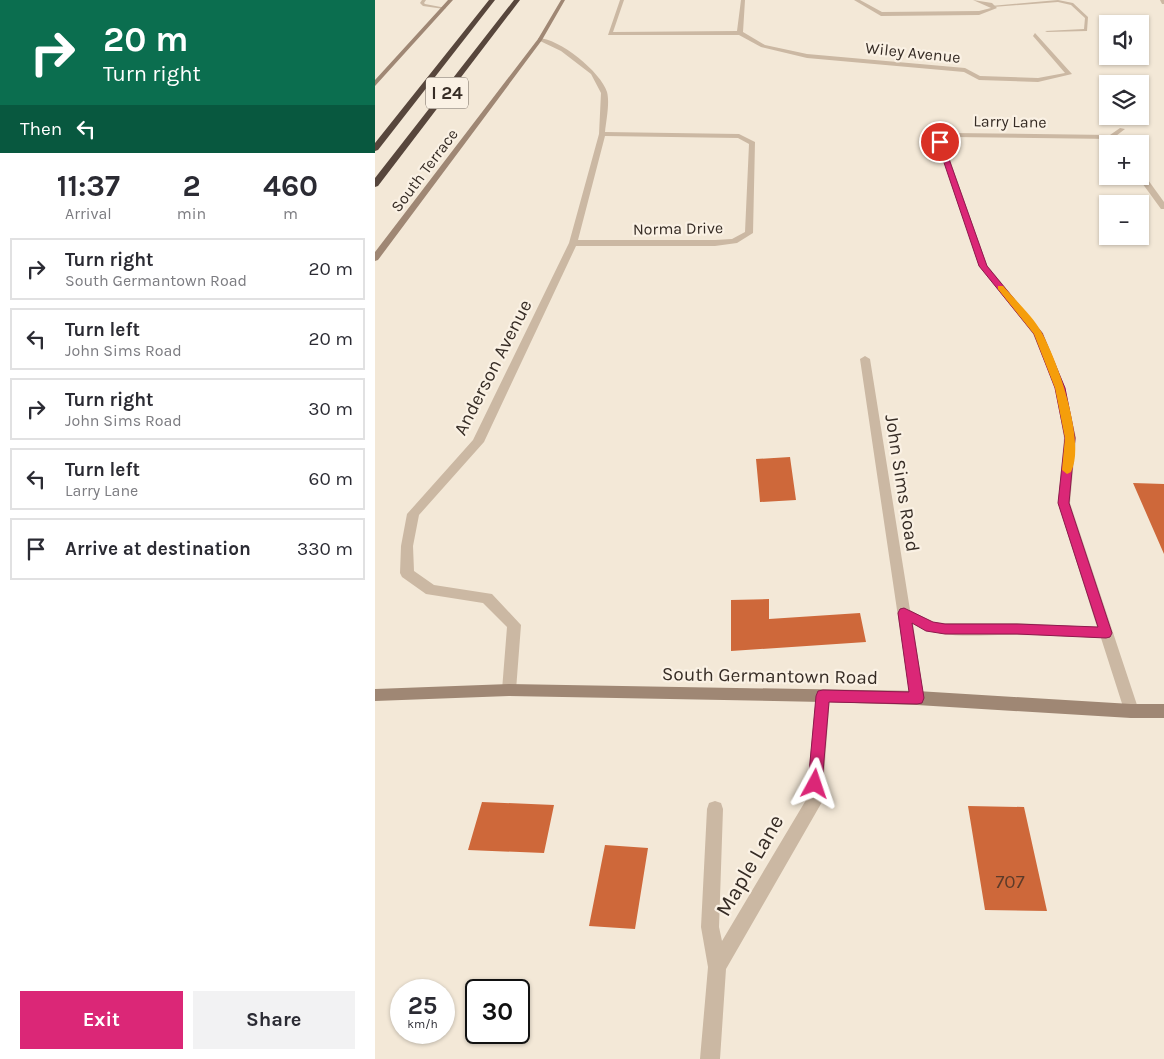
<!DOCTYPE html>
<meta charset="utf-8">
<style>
:root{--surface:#fff;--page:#f2f2f3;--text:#2b2b33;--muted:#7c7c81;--line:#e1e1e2;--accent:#db2777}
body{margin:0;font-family:Karla,sans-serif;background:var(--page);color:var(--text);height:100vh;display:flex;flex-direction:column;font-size:19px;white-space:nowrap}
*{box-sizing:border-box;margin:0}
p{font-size:16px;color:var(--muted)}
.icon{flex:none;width:28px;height:28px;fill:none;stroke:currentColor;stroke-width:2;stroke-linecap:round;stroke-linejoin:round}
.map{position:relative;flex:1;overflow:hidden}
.details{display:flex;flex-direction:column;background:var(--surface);width:375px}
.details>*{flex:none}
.banner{background:#0b6e4f;color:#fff;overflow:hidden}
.controls{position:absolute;left:724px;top:15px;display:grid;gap:10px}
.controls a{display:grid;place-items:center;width:50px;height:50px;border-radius:0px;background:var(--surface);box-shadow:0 1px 4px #0004;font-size:25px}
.speed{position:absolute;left:15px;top:979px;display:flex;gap:10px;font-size:25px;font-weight:700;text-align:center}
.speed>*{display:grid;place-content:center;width:65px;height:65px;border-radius:50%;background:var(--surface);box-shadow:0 1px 4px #0004;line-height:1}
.speed small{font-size:12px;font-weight:400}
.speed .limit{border:2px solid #111;border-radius:8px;background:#fff;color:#111}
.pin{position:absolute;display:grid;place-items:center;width:42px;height:42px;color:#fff;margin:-21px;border:2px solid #fff;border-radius:50%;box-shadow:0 1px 5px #0007}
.me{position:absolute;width:55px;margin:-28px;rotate:5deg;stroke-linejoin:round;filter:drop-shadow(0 0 4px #0008)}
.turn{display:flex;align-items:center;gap:18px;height:105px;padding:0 20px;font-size:22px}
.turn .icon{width:65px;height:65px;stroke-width:2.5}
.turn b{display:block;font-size:35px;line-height:42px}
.then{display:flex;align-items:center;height:48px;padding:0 20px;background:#0003;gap:10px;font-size:19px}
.eta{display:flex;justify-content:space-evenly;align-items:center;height:85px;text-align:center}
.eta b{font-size:30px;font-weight:700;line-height:35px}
.action{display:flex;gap:10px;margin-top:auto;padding:10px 20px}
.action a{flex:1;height:58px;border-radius:0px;background:var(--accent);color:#fff;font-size:20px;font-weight:700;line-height:58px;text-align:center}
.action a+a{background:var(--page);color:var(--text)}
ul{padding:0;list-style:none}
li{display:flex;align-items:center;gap:15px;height:62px;margin:0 10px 8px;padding:0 10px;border:2px solid var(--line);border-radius:0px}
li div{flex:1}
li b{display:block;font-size:19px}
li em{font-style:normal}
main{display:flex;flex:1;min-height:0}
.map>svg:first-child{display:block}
.building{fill:#ce683a}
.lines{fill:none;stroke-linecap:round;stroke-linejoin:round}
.lane{fill:#cbb8a3;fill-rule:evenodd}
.street{fill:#cbb8a3;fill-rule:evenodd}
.secondary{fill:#9f8774;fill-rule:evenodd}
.highway{fill:#57463c;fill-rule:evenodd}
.route{fill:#db2777;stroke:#8e194d}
.slow{fill:#f59e0b}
.labels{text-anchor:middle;stroke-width:4.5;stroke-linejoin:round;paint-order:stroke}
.far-street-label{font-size:16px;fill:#362c25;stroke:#faf1e4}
.shield{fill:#faf1e4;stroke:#71675e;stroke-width:1}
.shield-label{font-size:18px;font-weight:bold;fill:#362c25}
.street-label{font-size:19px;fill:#362c25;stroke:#faf1e4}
.near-number-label{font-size:19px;fill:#5c3b2a}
.near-street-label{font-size:22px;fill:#362c25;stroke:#faf1e4}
</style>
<main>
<section class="details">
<div class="banner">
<div class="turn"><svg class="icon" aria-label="right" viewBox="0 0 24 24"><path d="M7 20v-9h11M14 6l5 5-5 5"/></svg><div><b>20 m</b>Turn right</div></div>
<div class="then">Then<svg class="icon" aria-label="left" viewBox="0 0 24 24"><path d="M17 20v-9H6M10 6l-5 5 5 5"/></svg></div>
</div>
<div class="eta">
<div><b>11:37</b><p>Arrival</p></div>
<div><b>2</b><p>min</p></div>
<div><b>460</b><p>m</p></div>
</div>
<ul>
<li><svg class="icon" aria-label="right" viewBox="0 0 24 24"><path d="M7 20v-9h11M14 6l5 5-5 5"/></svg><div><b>Turn right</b><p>South Germantown Road</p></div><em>20 m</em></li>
<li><svg class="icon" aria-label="left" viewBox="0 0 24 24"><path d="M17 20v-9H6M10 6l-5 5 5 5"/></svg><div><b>Turn left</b><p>John Sims Road</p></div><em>20 m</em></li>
<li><svg class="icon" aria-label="right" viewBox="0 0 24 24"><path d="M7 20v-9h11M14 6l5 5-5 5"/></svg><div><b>Turn right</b><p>John Sims Road</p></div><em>30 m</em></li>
<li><svg class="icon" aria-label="left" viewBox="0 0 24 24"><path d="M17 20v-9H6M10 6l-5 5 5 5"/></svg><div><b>Turn left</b><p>Larry Lane</p></div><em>60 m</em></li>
<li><svg class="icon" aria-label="arrive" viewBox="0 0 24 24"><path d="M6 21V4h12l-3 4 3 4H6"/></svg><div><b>Arrive at destination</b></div><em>330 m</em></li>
</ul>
<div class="action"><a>Exit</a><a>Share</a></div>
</section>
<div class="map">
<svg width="789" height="1059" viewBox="0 0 789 1059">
<rect width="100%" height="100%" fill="#f3e8d7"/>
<path class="building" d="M415,457L421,500L385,502L381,459Z
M758,483L789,484V554Z
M394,599V619L485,613L491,642L356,651V600Z
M107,802L179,805L169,853L93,850Z
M593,806L649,807L672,911L610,910Z
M230,845L273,848L260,929L214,926Z"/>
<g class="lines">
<path class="lane" d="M47,0H51L49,3L50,4L71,8L69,9L48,6L45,3Z
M683,0L698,3L713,17L712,31L672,32L670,31L709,29L710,18L696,5L683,2L618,7L616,6Z"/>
<path class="street" d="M245,0H249L238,32L362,31L366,0H370L368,32L390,45L432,54L590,68L605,76L663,78L690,73L658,36L660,33L697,74L663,82L604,80L589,72L432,58L386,47L364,35H233Z
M479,0H485L507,12L604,11L616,8L598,0L617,3L622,8L604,15L506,16Z
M785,0H789V4H787Z
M163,38C184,38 226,72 232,92C235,103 231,121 230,132L364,134L380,142L378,233L362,243L340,246H201L109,442L44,515L38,546L39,571L59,585L117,594L146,625L141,690L139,695L134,696L129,695L127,690L132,627L108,603L51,594L27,577L25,573L26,546L32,514L98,440L194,243L224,134L226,93L216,74L186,51L163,40ZM230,136L363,138L374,144L370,232L357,239L340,240H203Z
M745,128L750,129L737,139L578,137L569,143L612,265L668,333L690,387L701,438L695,503L764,711L761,716L756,718L751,716L726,638C697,637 669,635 640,635C606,634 568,641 538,624L549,698L547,703L542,705L537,703L535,698L485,359L490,356L495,359L535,610L557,622L569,623H642L722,627L683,503L689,438L680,387L658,334L604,266L562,142L577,133L735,135Z
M765,173H768L789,202V209H786L762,176H765Z
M448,690L453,691L455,696L447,802L351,969L345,1059H325L333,967L326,927L332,809L334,803L340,801L346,803L348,809L344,927L347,941L431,800L441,696L443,691Z"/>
<path class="secondary" d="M73,0H78L0,86V80Z
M186,0H190L167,40L3,260L0,261V252L163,39Z
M134,684L542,691L756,704H789V718H756L542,705L448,702L134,696L0,701V689Z"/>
<path class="highway" d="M114,0H120L3,150L0,151V143Z
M139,0H145L3,186L0,187V178Z"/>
</g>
<path class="route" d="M565,140L568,142L612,266L667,333L690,388L700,438L694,503L737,633L735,637L731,638L642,634H570L551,631L537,623L549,698L547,703L542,704L454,702L447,784L445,789L440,791L435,789L433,784L441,696L443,691L448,690L534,692L523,613L525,609L529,608L558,622L570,624H642L723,627L683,503L690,438L680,388L659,334L604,266L562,142Z"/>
<path class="slow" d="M623,286H628C641,301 658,316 667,333C683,362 711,442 696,472L692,474L687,470L690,438L680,388L659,334L623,289Z"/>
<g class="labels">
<g class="far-street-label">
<text transform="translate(538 52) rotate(6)" y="6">Wiley Avenue</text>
<text transform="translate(635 121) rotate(1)" y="6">Larry Lane</text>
<text transform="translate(49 170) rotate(-53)" y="6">South Terrace</text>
<text transform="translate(303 228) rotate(-1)" y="6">Norma Drive</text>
</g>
<rect class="shield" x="51" y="77.5" width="42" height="31" rx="4"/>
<g class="shield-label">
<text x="72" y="99">I 24</text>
</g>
<g class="street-label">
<text transform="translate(117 367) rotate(-63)" y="7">Anderson Avenue</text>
<text transform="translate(528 483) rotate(81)" y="7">John Sims Road</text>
<text transform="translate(395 675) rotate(1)" y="7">South Germantown Road</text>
</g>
<g class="near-number-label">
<text x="635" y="888">707</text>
</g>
<g class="near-street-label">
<text transform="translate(374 865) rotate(-60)" y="8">Maple Lane</text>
</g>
</g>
</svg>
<div class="controls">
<a><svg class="icon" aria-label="sound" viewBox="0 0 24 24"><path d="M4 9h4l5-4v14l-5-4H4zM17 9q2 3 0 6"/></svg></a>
<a><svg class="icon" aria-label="layers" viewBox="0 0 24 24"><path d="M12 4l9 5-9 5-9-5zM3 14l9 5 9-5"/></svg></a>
<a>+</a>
<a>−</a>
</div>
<div class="speed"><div>25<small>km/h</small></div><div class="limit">30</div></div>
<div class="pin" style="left:565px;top:142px;background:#d93025"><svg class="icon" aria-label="arrive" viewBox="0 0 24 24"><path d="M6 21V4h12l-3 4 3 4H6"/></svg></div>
<svg class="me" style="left:440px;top:784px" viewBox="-20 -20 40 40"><path d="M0-17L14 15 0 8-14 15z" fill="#db2777" stroke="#fff" stroke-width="4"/></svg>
</div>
</main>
